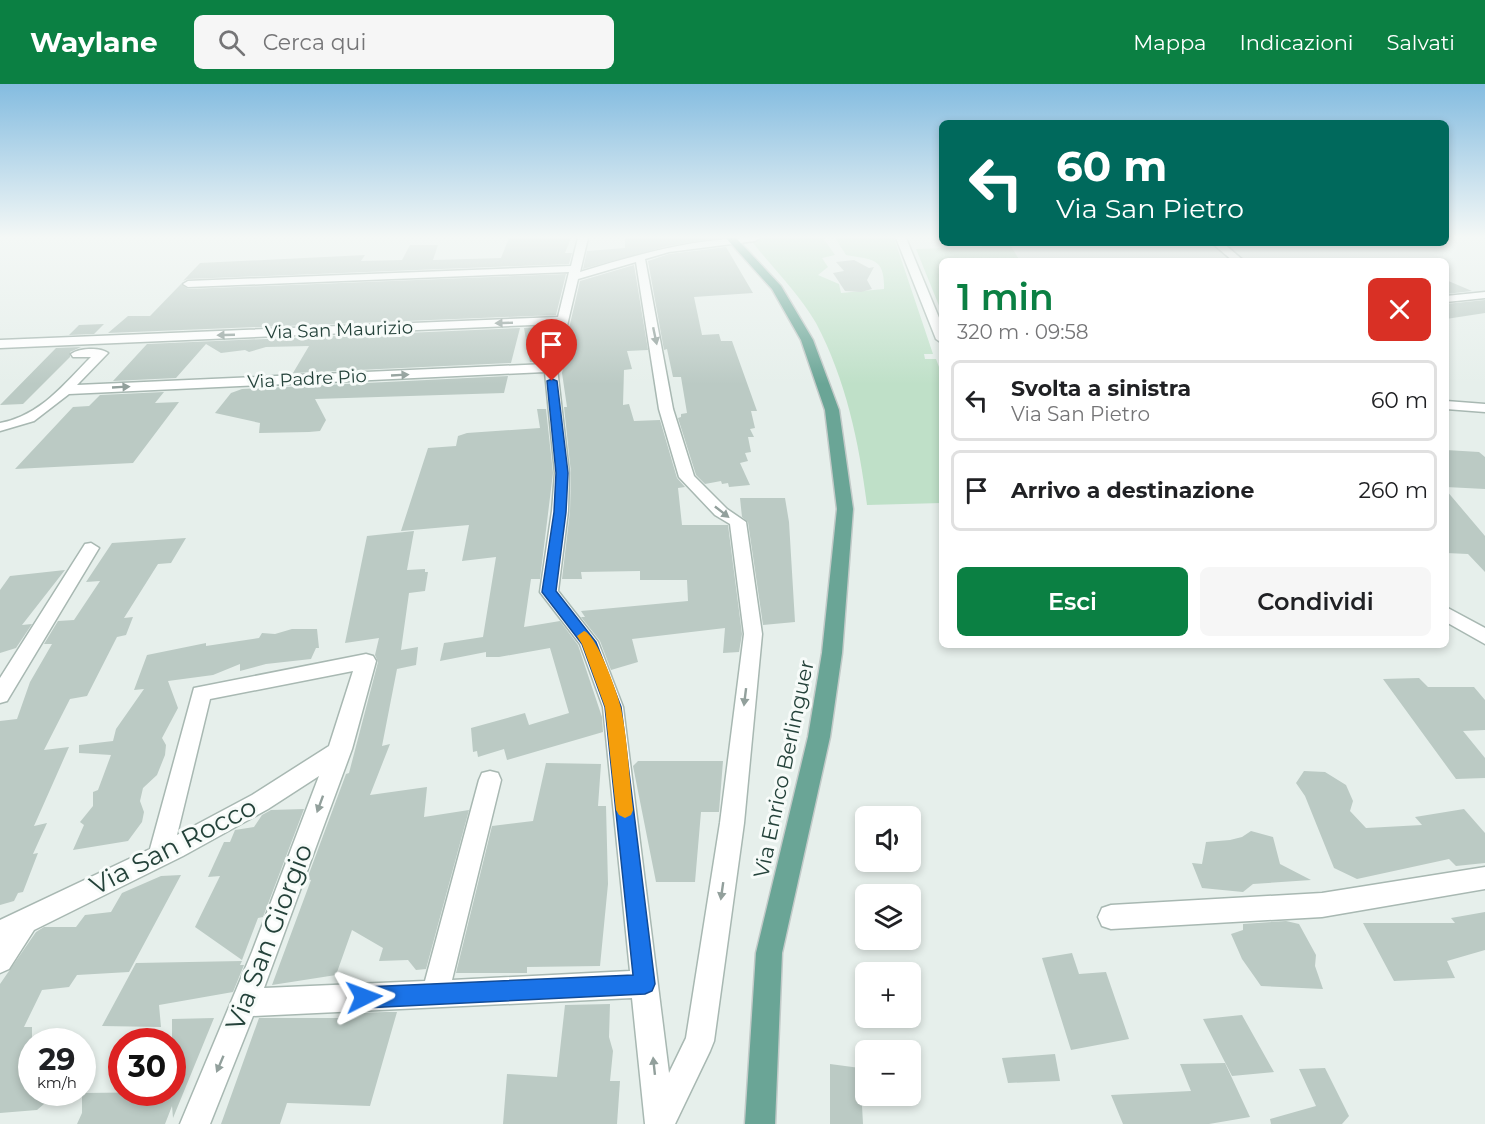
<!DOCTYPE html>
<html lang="it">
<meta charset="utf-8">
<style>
:root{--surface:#fff;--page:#f6f6f6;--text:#202124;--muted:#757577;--line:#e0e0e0;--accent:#0b8043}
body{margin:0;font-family:Montserrat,sans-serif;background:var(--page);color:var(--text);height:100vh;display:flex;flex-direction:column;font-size:22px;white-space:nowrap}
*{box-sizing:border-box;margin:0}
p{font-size:20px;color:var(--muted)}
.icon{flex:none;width:33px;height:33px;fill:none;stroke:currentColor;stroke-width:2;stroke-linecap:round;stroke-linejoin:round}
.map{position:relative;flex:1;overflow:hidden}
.details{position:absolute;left:939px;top:174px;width:510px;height:390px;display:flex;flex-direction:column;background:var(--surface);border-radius:9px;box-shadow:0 3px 9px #0003}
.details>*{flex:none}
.banner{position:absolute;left:939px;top:36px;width:510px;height:126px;border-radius:9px;box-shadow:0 3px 9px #0003;background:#00695c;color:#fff;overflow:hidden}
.tools{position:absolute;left:855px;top:722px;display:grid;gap:12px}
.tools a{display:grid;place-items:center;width:66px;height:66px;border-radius:9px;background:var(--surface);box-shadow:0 3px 9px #0003;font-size:30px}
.speed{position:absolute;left:18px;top:944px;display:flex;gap:12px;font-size:30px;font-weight:700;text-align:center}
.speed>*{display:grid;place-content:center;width:78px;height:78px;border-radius:50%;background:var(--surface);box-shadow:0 3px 9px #0003;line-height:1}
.speed small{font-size:15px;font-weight:400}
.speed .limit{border:9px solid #d22;background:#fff;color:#111}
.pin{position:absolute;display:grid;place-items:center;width:51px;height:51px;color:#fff;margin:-62px -26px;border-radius:50% 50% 50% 0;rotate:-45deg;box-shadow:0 0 6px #0007}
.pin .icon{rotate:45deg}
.me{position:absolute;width:66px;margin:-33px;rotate:87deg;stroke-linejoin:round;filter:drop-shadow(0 0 4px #0008)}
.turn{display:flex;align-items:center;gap:21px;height:126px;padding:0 18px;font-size:27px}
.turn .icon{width:78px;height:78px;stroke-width:2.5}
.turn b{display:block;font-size:42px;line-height:51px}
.round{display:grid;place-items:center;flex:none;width:63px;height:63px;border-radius:9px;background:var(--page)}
.headline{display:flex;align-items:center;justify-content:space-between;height:102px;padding:0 18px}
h1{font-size:36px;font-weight:600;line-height:45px;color:var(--accent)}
.action{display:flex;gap:12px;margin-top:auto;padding:12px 18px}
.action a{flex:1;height:69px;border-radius:9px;background:var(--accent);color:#fff;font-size:24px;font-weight:600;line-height:69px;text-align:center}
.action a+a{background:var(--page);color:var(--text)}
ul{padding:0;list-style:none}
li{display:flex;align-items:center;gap:18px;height:81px;margin:0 12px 9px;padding:0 6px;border:3px solid var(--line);border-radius:9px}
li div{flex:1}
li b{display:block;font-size:22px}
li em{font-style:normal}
header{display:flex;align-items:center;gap:36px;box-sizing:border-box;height:84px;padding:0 30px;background:var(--accent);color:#fff}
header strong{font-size:28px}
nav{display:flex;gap:33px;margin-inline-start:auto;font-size:21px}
.search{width:420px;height:54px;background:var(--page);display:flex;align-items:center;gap:15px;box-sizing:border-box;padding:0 21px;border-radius:9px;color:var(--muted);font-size:22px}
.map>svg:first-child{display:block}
.green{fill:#bfe0c8}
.building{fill:#bbcac4}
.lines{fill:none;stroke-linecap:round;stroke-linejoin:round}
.minor-casing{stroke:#a8b8b2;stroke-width:3}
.major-casing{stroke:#c2cac8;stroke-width:3}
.minor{fill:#fff;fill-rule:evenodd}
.major{fill:#6aa596;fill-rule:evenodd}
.oneway{fill:#92a09c}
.route{fill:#1a73e8;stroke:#114b97;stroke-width:1.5}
.slow{fill:#f59e0b}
.labels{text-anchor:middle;stroke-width:6;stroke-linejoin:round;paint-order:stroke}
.far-street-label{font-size:18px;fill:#24423a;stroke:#f7fbf9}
.street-label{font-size:21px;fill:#24423a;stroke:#f7fbf9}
.near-street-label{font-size:26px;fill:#24423a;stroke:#f7fbf9}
</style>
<header>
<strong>Waylane</strong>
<div class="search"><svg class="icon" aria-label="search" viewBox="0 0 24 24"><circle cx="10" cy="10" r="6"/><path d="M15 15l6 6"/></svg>Cerca qui</div>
<nav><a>Mappa</a><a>Indicazioni</a><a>Salvati</a></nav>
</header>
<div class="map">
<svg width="1485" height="1040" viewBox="0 0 1485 1040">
<rect width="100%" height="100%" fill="#e6efeb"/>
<path class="green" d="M772,154H823L835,171L822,174L828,183L818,191L839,200L841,209L884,205C885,173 872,176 846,171L835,154H894L933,270H924L925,275H936L942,291V419L867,421C859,358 846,296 816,239C799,210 774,185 753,159L754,156Z
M980,159H1009L1020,177H942V229L916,165L982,163Z"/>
<path class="building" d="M509,154H571L565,169H572L569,180L188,195L183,197L200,179L365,171L361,177L402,176L410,161H438L433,176L501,174Z
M625,154H716L668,162L583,185L587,167L625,164Z
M726,163L753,209L694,213L702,251L719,250L721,257H732L757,327H751L755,344L750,345L754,353H748L751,368L745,369L748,377L740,379L750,401L729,403L728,399L722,400L721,397L705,400L696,391L678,334L681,333V330L687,329L681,293H673L667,265L664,266L648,177L669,170Z
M854,176L869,184L874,183L867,196L872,205L861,208L845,207L833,189L844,187L836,178Z
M634,181L648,266L627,267L632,285L624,286L623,321L629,320L634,337L660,336L677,394L685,403L678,404L682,441H728L742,550L739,568L723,569L725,544L632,555L638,578L611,586L600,557L581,533H585L581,527L688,517L687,496H640V487L581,488L582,495H562L570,427L571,389L564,323H567L562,289L564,279H561L580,197Z
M566,190L556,231L108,249L128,232H150L181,200L188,205Z
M1446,196L1472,207L1446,210Z
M1485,216V229L1446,235V220Z
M104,240L94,250L69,251L79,241Z
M553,242L544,278H530L524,244Z
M520,244L511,279L293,289L309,262L266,263L249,268L245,266L221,269L206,260L176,294L113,297L147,260Z
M81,263L70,268V273L23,320L0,321L56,264Z
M508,292L504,309L315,315L326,336L320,347L309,348L259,349L260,339L215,329L231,309L242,305Z
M164,308L155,319L179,318L133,379L15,385L73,323L89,322L100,311Z
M537,325H546L553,389L540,495H531L524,543L560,537L578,561L602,633L603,648L507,676L504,665L478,673L477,667L473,668L471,644L525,629L529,641L569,629L550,564L499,573H486V568L440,577L444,559L483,553L496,473L462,477L469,441L401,447L428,364L456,362L458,352L467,349L540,344Z
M1446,366L1479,368L1485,373V405L1446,403Z
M1446,406L1485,452V488L1468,470L1446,469Z
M740,414H785L789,438L795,538L763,541L748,438L742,433Z
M414,447L407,486L425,485V488H428L425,507L409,509L401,566L418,563L416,581L397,585L382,662L390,660L370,711L427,703L424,733L469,726L426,885L416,886L408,876L379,877L383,864L352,846L336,891L272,901L311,796L307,795L346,690L349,689L378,578L375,571L379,554L345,559L367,452Z
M186,454L171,479L158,480L124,534L133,533L126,551L117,553L87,612L70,615L44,666L69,663L34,742L47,739L33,770L38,769L23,808L18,809L14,817L0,821V637L17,635L30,598L52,560H44L58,537L74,536L100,497L86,498L112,459Z
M65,486L22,541L32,540L16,564L0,569V506L10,492Z
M292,545H317L319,564H316L311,575L266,580L240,587V580L213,591L168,597L178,624L162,654L166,661L165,671L157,691L143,704L140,717L144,728L142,738L128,757L73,766L84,741L80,738L93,722V708L98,706L111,671L79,669V661L113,657L116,645L144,605L134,606L147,571L206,559V562L259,554L262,549L275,550Z
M1419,594L1428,603H1474L1485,616V646L1463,647L1485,674V694L1456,695L1383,595Z
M638,677H723L719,728H701L695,798H656L633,682Z
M546,679L601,680L598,722H606L608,800L600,882L527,883V889H456L492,742L533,737Z
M1304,687L1325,688L1346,701L1353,717L1350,727L1366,744L1422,741L1415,733L1464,725L1485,749V779L1456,782L1449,775L1357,795L1334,784L1305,712L1296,699Z
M304,725L263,833L258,834L242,876L195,843L220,792L208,793L224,758H230L235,746L254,743L262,731L271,726Z
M1251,747L1273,753L1280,780L1311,796L1253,800L1243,808L1202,804L1192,779L1202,780L1206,758L1230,756L1242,753Z
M181,791L129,888L77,891L69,903L42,906L24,943H32V1008H58L37,1026L0,1029V900L36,848L44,843H76L85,831L111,828L122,809L161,792Z
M1485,828V866L1447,877L1455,894L1394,897L1363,839H1455L1451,834Z
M1286,837L1299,840L1316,871L1315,882L1323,905L1261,902L1242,875L1231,850L1243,846V840Z
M1072,869L1079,890L1106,888L1129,955L1071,966L1042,874Z
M242,877L240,881H244L233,908L159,921L161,943L102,942L136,879Z
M610,920L609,953L613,967L610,997H620L617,1040H503L507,990L557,993L565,921Z
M385,928H397L370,1022L287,1019L280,1040H221L259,934H340L341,930Z
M1242,931L1274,988L1232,992L1203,935Z
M214,934L173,1034L172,1022L165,1040H77L82,1029V1009L172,1008V935Z
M1055,970L1060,997L1008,999L1002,974Z
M1225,979L1250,1033L1209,1040H1123L1111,1011L1191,1007L1180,980Z
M830,980L860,984L863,1040H830Z
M1325,984L1349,1032L1342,1040H1271L1270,1035L1316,1022L1299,985Z"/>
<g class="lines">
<g class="minor-casing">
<path id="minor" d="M578,154H588L580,188C639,170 697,153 760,154L755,157L669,168L645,175L673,325L694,392L727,425L746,438L762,550L744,739L714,957L710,967L675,1040H645L632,914L253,932L210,1040H180L252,868L319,692L268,725L183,772L34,846L9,885L0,889V836L150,765L194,604L366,570L373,572L376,577L352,665L264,904L425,897L479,696L482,689L490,687L498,689L501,696L452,896L630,887L603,623L580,560L540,508L552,427L555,389L545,288L69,310L34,337L0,347V339C40,332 64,300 91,273H73L71,270C79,264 100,263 108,269L77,301L546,280L556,240L0,264V256L558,233L569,188L188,203L183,200L188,197L571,182ZM636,178L659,325L679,393L715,431L730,440L744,550L720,739L686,954L669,989L623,623L598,558L558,507L568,427L569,389L557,284L578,195ZM353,587L329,662L252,711L177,751L210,615Z
M896,154H906L942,241V259L936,255Z
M1212,159H1223L1244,177H1233Z
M1485,208V214L1446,218V212Z
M1446,317L1485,320V328L1446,325Z
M91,459L99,464L7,617L0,619V594L85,460Z
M1446,523L1485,544V560L1446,538Z
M1485,783V805L1322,833L1111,845L1102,842L1098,833L1102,824L1111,821L1322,809Z"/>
</g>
<g class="major-casing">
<path id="major" d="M726,154H736L781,202L813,256L839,326L853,425L842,569L830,653L782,869L775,1040H745L756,869L808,653L822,569L837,425L825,326L801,256L772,205Z"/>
</g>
<use href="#minor" class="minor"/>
<use href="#major" class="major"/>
</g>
<defs><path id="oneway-solid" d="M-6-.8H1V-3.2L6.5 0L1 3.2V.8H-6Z" transform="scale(1.5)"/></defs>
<g class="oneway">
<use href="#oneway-solid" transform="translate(504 239) rotate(178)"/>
<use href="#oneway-solid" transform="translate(226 251) rotate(178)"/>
<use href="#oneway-solid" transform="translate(655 252) rotate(78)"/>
<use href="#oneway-solid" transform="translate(400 291) rotate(-3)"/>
<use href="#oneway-solid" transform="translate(121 303) rotate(-3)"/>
<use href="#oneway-solid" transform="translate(722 428) rotate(38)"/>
<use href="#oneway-solid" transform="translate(745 613) rotate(97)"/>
<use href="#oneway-solid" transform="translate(320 720) rotate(110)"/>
<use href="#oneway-solid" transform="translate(722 807) rotate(98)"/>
<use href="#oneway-solid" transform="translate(220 980) rotate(113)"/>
<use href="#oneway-solid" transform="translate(654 982) rotate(-96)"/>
</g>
<linearGradient id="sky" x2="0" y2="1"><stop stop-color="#84bce0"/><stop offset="0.51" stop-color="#f4f8f6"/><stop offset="1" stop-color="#f4f8f6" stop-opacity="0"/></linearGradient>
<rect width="1485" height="300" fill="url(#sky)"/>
<path class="route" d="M552,295L557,297L568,389L566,428L556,507L596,558L621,623L655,900L652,907L645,910L364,924L357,921L354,913L357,906L364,903L633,891L605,623L582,560L542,508L554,428L556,389L547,297Z"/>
<path class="slow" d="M584,547C597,551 618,610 621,624C628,658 629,693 633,726L631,731L625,734L619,731L616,726L605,623L582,560L577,552Z"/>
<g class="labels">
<g class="far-street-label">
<text transform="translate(339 246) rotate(-2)" y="6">Via San Maurizio</text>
<text transform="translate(307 295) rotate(-3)" y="6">Via Padre Pio</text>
</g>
<g class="street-label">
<text transform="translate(784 685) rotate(-78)" y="7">Via Enrico Berlinguer</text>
</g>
<g class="near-street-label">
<text transform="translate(173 762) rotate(-27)" y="9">Via San Rocco</text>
<text transform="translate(269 853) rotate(-69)" y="9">Via San Giorgio</text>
</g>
</g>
</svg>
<div class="tools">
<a><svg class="icon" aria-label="sound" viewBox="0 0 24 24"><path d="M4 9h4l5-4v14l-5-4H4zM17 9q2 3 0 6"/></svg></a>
<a><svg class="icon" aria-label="layers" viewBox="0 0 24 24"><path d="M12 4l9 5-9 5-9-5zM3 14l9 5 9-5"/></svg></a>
<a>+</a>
<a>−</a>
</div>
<div class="speed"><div>29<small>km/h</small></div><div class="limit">30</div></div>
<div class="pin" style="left:552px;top:297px;background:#d93025"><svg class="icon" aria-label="arrive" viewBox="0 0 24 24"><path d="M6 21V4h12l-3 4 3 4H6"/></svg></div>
<svg class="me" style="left:364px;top:913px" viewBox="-20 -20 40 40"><path d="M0-17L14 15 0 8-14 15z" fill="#1a73e8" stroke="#fff" stroke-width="4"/></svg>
<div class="banner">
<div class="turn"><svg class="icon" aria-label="left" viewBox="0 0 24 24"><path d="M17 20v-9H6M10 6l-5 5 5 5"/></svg><div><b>60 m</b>Via San Pietro</div></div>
</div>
<section class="details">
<div class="headline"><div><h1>1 min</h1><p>320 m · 09:58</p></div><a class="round" style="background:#d93025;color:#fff"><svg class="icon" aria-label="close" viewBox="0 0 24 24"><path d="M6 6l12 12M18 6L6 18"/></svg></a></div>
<ul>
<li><svg class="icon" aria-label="left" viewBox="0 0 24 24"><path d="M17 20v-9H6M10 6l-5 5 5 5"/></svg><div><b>Svolta a sinistra</b><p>Via San Pietro</p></div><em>60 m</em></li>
<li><svg class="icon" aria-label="arrive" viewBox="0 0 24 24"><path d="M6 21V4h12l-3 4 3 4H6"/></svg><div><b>Arrivo a destinazione</b></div><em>260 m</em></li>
</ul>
<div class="action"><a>Esci</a><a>Condividi</a></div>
</section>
</div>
